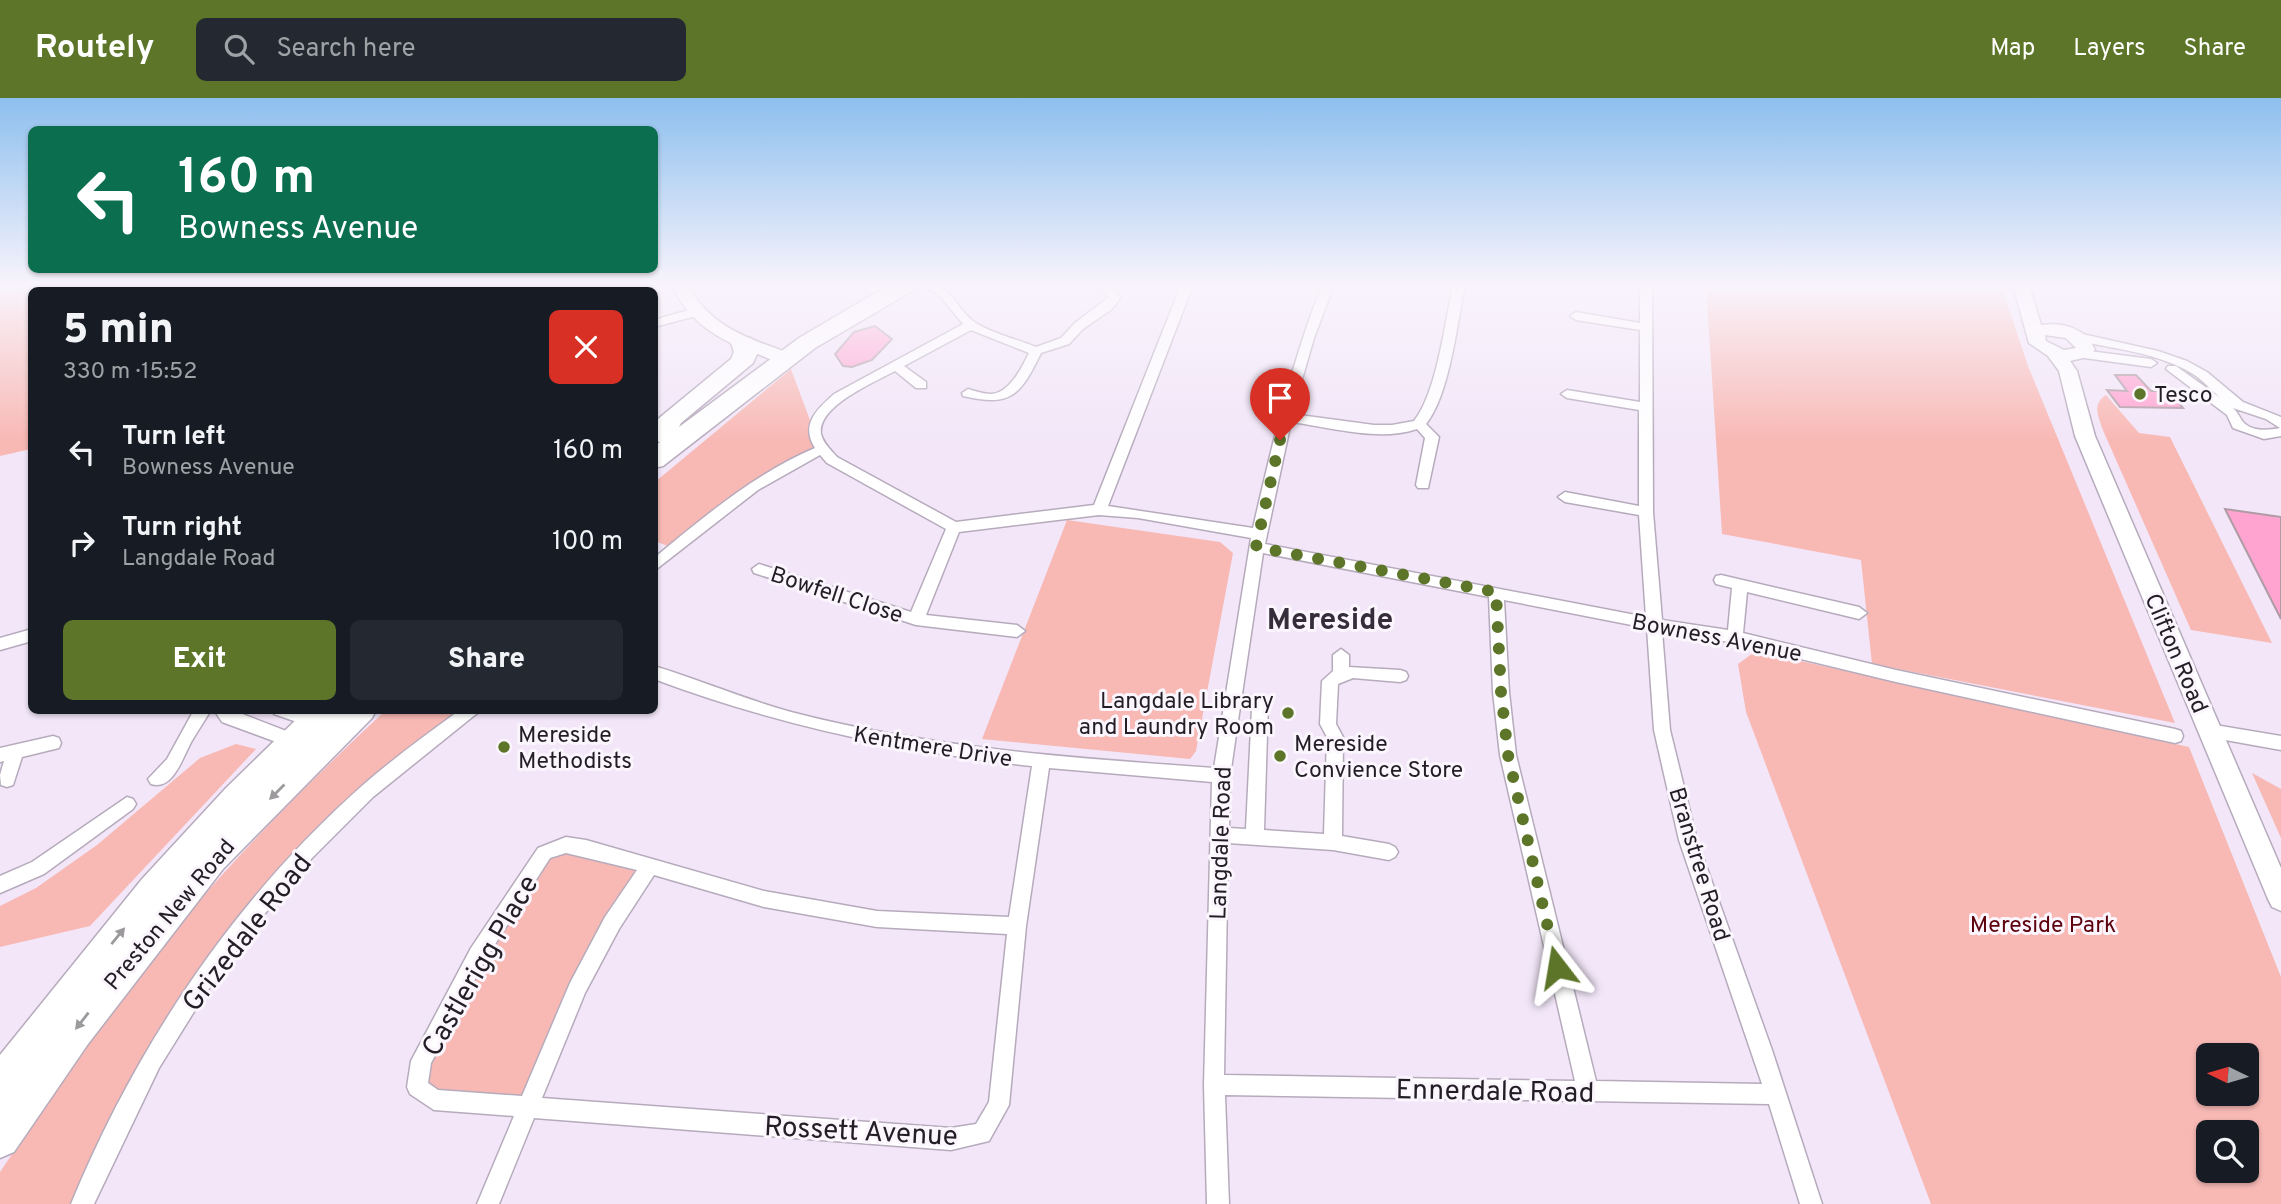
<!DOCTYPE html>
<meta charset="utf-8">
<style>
:root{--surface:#171b24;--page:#242831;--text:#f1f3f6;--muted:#9ea1a6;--accent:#5c7528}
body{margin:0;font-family:Overpass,sans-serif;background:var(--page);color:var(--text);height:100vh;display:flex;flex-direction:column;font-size:26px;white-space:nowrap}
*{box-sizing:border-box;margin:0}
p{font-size:23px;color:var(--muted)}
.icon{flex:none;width:38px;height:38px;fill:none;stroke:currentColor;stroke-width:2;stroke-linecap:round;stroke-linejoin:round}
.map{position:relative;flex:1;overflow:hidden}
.panel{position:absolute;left:28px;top:189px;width:630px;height:427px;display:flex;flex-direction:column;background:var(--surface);border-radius:10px;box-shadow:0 2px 5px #0004}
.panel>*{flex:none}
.hud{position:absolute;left:28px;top:28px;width:630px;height:147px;border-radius:10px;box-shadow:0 2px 5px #0004;background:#0b6e4f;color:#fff;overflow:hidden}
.needle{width:46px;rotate:275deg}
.controls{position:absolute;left:2196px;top:945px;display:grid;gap:14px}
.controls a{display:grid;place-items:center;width:63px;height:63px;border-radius:10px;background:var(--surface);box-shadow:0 2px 5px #0004;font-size:35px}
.pin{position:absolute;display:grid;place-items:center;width:60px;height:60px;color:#fff;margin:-72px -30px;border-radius:50% 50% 50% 0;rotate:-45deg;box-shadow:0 0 7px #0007}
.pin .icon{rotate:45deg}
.me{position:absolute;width:77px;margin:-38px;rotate:346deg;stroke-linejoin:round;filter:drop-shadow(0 0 5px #0008)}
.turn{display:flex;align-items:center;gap:24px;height:147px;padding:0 35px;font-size:32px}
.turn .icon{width:91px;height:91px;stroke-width:2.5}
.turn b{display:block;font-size:49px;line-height:60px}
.round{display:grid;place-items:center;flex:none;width:74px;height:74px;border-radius:10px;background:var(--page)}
.overview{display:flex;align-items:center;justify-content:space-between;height:119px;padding:0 35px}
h1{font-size:42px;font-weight:800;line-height:52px}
.action{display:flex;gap:14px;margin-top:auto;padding:14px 35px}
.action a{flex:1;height:80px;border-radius:10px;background:var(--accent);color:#fff;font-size:28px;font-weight:800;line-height:80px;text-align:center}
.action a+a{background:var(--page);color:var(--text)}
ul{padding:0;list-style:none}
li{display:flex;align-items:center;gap:21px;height:91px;padding:0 35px}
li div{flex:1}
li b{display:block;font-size:26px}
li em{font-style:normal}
header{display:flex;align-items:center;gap:42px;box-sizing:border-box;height:98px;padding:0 35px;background:var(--accent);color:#fff}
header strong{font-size:33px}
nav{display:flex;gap:38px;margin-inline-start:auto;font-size:24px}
.search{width:490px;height:63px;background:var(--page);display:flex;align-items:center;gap:18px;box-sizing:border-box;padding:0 24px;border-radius:10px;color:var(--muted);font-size:26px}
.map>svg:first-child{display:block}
.green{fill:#f8b9b5;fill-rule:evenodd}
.building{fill:#ffa4d1;stroke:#b09ba5;stroke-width:2}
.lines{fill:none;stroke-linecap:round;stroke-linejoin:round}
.street-casing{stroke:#b6abbc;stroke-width:3}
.secondary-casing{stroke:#b6abbc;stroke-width:3}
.highway-casing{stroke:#b6abbc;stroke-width:3}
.street{fill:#fff;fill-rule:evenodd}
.secondary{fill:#fff;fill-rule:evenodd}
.highway{fill:#fff;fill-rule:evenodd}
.oneway{fill:#9c9a9d}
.route{stroke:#5c7528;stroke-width:12;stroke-dasharray:0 21.6}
.poi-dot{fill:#5c7528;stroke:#fbf6fd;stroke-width:2.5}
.labels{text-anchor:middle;stroke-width:6;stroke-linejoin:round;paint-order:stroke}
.poi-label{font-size:23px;fill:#231e25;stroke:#fbf6fd;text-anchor:start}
.street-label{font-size:23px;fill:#231e25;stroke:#fbf6fd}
.park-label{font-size:23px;fill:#5d020d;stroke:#fbf6fd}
.near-street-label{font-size:28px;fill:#231e25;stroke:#fbf6fd}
.district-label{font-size:30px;font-weight:bold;fill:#362d3b;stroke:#fbf6fd}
</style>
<header>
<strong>Routely</strong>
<div class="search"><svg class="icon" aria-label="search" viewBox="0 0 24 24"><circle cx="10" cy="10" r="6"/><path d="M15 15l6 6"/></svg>Search here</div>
<nav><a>Map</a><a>Layers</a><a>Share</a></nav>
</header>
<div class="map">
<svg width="2281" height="1106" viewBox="0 0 2281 1106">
<rect width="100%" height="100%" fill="#f2e6f8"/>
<path class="green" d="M0,187H412L402,192H32L31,351L0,358Z
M1706,187H2001L2028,268L2175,625L1872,566L1861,462L1722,436Z
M791,271L821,352L800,360L675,451L655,443V384Z
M2106,297L2139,335L2170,339L2272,545L2191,532L2102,330C2098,317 2092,306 2106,297Z
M1067,422L1220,444L1233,455L1196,653L1190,661L982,641Z
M1756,553L2189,649L2281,879V1106H1931L1746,614L1738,566ZM2208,957H2247V996H2208ZM2208,1034H2247V1073H2208Z
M385,613H473L368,693L191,899L82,1106H0V1074C37,1020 72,964 111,911C192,803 286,705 385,613Z
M236,646L256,651L90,828L0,849V808L36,790L97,747L200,660Z
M2252,675L2281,691V740Z
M566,747L649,769L612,825L529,1008L417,989L421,963L544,755Z"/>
<path class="building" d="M875,228L892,241L872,262L852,269L843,268L835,256L854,234Z
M2115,277H2136L2151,293H2169L2183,310L2120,309L2107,292L2127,293Z
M2225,411L2281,419V521Z"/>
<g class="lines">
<g class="street-casing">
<path id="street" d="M492,187H511L498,192H481Z
M921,187C954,186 952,206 973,223C987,234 1019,242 1036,249L1061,240L1075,225L1109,199L1099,190L1101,188H1109L1121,199L1112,211L1083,231L1069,246L1041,255C1020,298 1011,309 963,298L962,295L968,291C975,293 984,296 991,296C1010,295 1022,269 1029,255L971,232L904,268L926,284V290H916L895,273C875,284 817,308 821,336C823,345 831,352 837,359L956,424L1094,407L1181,187H1193L1108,408L1253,430C1272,347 1291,266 1322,187H1334L1314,240L1292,316L1374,327H1392L1414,323C1437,294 1445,224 1453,187H1465C1457,225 1450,296 1426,326L1439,339L1428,390H1418L1416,387L1425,340L1417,331C1378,344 1330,329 1291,324L1265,446L1646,519L1639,417L1565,404L1558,399L1565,394L1639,408V312L1567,300L1561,296L1567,292L1640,304V232L1576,222L1570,218L1576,214L1640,225V187H1652L1653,414L1662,522L1728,532L1732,490L1716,486L1714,482L1716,478L1721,477L1859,509L1867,515L1859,521L1747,494L1743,535L1896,572L2175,631L2181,633L2183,638L2181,643L2175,645L1896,584L1735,545L1662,533L1670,632L1697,742L1772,952L1822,1106H1800L1769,1006L1225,997L1229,1106H1207L1204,987L1212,684L1049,670L1026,828L1009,1007L989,1043L951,1052L534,1020L499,1106H477L514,1018L434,1012L410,996L407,989L411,963L471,850L538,750L566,739L586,742L764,793L877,813L1009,819L1032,668C902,654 777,627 654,581V568C700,582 744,601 791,614C929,650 1072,660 1214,670L1251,440L1138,420L1099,417L959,434L926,517L1017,527L1025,533L1017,539L916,527L754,475L752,471L759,466L911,514L946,431L827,365L820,357L758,392L654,473V460C705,418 754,376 815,350C800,327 817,311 834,296L963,226L939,197ZM1263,455L1489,499L1493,594L1500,657L1575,983L1224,977L1228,745L1333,752L1389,762L1395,759L1398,754L1395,749L1389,746L1342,738L1343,639L1336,626L1338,586L1353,580L1400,584L1406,582L1408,578L1406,574L1400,572L1349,569V557L1341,551L1333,557V573L1322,583L1320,626L1327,639L1324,736L1264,732L1268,604L1266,600L1242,596ZM1504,502L1647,530L1654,632L1679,742L1762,986L1596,983L1516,657L1509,594ZM1240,609L1252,610L1246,731L1229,730L1230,678ZM566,755L637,772L605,819L570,885L522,998L438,992L428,985L431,965L485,862L550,760ZM654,777L764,809L877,829L1007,836L989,1004L976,1026L951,1030L542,1000L585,895L619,831Z
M696,210L700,211V217L654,229V222Z
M2078,235L2158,253L2187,263L2207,274L2243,304L2281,319V338L2264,341L2233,330L2227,317L2166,271L2168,268H2176L2222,301C2212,293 2204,283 2193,276C2157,254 2114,251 2074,242V236ZM2233,310L2266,321L2280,330C2269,332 2254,334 2244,325C2240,321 2238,314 2233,310Z
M2081,252L2151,261L2157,265L2151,269L2077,259V253Z
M32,531V543L0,552V540Z
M194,612H211C205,622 199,631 193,641C184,655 174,694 151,686L148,681L167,661Z
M214,612H232L299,638L301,643L299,648H287L222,624Z
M272,612H300L320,619L322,624L320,629L314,630L274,616Z
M460,612H481L373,699L312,760L256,826L205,896L159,970L94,1106H71C136,948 235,800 363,687C394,660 427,636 460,612Z
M2209,626L2281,638V652L2203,638L2201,633L2203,628Z
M53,638L59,640L61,645L59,650L22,659L13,687L7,689L1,687L0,677L4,663L0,664V650Z
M127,699L133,701L136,706L133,711L44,776L0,795V778L32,764Z"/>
</g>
<g class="secondary-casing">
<path id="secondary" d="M672,187H688C709,229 750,241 791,256L794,260L791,264C780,267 770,261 760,257C721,243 689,226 672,187Z
M2013,187H2029L2041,227C2063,224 2086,230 2095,252L2087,259L2070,263L2077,273L2095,338L2281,770V813L2272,809L2268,801L2075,338L2059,273L2048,258L2029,245ZM2045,237L2066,240L2076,250L2064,252L2046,243Z"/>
</g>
<g class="highway-casing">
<path id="highway" d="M889,187H917L914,192L815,250L663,368L654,370V349L660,344L654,343L658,321L731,261L734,254L731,245L735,240H751L758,254L753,265L681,325L679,329L799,240Z
M306,612H376L372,620L223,771L88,946L14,1054L0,1060V957L142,781L226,690Z"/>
</g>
<use href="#street" class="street"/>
<use href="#secondary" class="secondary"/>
<use href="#highway" class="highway"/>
</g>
<defs><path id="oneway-solid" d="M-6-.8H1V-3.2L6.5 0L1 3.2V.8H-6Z" transform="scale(1.75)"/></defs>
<g class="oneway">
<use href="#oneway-solid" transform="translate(277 694) rotate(135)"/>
<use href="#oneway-solid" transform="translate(118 838) rotate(-51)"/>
<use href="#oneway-solid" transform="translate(82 923) rotate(128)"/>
</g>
<linearGradient id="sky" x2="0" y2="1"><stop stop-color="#8dbfee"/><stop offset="0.55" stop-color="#f9f4fc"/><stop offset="1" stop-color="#f9f4fc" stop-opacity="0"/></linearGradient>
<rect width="2281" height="342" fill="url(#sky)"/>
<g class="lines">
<path class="route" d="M1280,342L1256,449L1496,494L1501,594L1508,657L1557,869"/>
</g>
<g class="poi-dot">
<circle cx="2140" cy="296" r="7"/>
<circle cx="1288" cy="615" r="7"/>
<circle cx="504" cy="649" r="7"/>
<circle cx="1280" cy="658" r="7"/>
</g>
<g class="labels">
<g class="poi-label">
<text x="2154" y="304">Tesco</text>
<text x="1274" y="610" text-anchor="end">Langdale Library<tspan x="1274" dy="26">and Laundry Room</tspan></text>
<text x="518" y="644">Mereside<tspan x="518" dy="26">Methodists</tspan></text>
<text x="1294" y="653">Mereside<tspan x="1294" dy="26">Convience Store</tspan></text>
</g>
<g class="street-label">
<text transform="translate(837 496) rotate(18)" y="8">Bowfell Close</text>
<text transform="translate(1717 539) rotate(11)" y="8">Bowness Avenue</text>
<text transform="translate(2177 555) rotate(67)" y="8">Clifton Road</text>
<text transform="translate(933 648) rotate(9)" y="8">Kentmere Drive</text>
<text transform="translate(1220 745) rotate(-88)" y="8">Langdale Road</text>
<text transform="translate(1700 766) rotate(73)" y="8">Branstree Road</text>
<text transform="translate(169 816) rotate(-50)" y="8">Preston New Road</text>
</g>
<g class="park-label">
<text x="2043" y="834">Mereside Park</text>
</g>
<g class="near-street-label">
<text transform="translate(246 834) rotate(-52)" y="10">Grizedale Road</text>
<text transform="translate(479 867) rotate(-60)" y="10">Castlerigg Place</text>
<text transform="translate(1495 992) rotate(1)" y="10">Ennerdale Road</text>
<text transform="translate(861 1032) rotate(3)" y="10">Rossett Avenue</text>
</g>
<g class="district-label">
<text x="1330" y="531">Mereside</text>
</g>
</g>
</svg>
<div class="controls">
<a><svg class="needle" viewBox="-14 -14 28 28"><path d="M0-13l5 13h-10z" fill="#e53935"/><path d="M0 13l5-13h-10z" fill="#9ea1a6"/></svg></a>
<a><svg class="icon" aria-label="search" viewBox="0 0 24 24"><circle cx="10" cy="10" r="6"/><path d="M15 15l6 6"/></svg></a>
</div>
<div class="pin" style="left:1280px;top:342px;background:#d93025"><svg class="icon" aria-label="arrive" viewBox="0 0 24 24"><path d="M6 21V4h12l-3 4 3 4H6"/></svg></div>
<svg class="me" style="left:1557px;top:869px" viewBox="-20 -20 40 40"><path d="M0-17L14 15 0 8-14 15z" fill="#5c7528" stroke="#fff" stroke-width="4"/></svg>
<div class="hud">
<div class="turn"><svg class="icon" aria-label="left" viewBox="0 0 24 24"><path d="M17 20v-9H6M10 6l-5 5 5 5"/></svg><div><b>160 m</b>Bowness Avenue</div></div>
</div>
<section class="panel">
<div class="overview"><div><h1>5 min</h1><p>330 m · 15:52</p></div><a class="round" style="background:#d93025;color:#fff"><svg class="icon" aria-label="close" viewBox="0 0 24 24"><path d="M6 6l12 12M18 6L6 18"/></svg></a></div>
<ul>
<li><svg class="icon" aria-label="left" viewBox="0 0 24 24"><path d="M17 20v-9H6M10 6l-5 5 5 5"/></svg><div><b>Turn left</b><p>Bowness Avenue</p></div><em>160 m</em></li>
<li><svg class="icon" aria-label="right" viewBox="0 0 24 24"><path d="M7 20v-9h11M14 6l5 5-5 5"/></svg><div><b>Turn right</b><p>Langdale Road</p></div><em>100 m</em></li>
</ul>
<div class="action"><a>Exit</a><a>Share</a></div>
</section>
</div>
